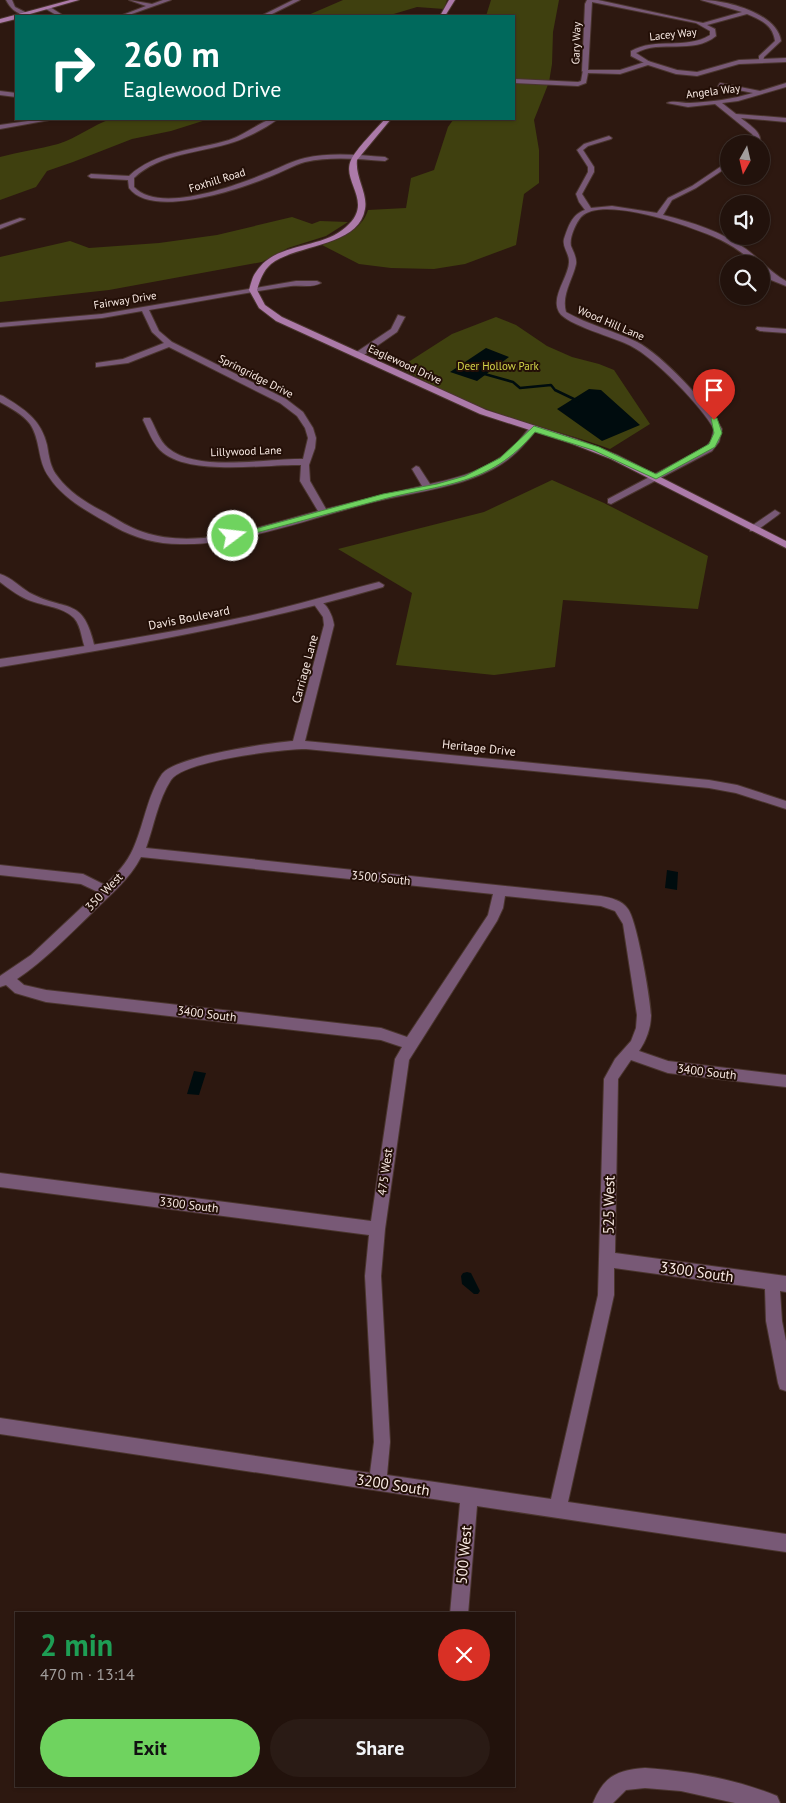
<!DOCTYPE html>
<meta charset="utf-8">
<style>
:root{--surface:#22120c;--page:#2a1b15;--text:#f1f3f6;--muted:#a29e9d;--line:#3f322d;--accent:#6fd35f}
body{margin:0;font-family:"PT Sans",sans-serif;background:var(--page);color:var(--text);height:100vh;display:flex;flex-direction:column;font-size:19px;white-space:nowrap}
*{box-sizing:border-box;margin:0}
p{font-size:16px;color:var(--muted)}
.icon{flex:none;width:28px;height:28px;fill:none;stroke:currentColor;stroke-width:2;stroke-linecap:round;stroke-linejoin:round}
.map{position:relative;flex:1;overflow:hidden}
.panel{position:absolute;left:15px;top:1612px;width:500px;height:175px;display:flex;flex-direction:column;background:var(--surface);border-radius:0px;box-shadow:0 1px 4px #0004,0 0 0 1px var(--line)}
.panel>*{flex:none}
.guide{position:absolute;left:15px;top:15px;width:500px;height:105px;border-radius:0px;box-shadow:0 1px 4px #0004,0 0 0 1px var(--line);background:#00695c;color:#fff;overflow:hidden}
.needle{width:32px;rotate:188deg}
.fabs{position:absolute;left:720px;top:135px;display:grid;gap:10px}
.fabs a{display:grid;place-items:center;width:50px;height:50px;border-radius:50%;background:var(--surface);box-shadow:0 1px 4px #0004,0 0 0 1px var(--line);font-size:25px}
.pin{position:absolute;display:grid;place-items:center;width:42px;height:42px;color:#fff;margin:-51px -21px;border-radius:50% 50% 50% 0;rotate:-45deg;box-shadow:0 0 5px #0007}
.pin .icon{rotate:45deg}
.me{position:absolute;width:55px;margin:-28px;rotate:75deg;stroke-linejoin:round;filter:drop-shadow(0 0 4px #0008)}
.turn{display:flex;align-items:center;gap:18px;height:105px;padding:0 25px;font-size:22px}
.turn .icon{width:65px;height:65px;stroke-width:2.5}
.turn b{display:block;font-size:35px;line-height:42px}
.round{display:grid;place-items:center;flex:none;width:52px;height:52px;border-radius:26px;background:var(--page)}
.head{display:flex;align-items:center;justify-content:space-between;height:85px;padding:0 25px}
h1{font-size:30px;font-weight:700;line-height:38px;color:#1e9e55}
.action{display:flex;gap:10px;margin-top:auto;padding:10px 25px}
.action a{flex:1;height:58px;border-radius:30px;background:var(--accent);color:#111;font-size:20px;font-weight:700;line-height:58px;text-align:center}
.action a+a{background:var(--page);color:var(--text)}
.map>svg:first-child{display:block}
.green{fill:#3f400f}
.water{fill:#000c0e}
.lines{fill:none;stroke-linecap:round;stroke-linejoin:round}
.stream{stroke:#000c0e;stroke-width:2.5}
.minor-casing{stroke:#4a352e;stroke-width:2}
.tertiary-casing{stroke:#4a352e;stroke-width:2}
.secondary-casing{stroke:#4a352e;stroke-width:2}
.minor{fill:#785976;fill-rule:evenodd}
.tertiary{fill:#785976;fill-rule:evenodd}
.secondary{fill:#ac7aa9;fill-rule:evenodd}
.route{fill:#6fd35f;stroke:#48893e}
.labels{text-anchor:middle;stroke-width:4;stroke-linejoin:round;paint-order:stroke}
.far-street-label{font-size:11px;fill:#f9eae4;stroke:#230f07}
.far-park-label{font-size:11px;fill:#d4d648;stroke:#230f07}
.street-label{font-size:12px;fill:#f9eae4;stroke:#230f07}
.near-street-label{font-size:15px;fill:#f9eae4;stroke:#230f07}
</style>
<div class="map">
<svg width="786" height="1803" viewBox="0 0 786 1803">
<rect width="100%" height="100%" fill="#2d1810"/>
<path class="green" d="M343,0H447L444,9L417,7L387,16H306Z
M491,0H559L553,32L552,64L549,82L534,120L539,150V183L524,194L516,245L465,264L434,269L391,268L359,264L322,245C340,239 362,230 368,210L406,208L411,178L434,170L448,127L453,120L514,119V16H486Z
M111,119H209L171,131L132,139L73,162L47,171L36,187L0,200V157C19,152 39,149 58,144C77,138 93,125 111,119Z
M292,217L312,224L320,221L348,222L326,236L288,248L262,262L109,290L0,302V257L70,241L89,248L159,243L217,235Z
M496,317L516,325L547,346L572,357L599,364L614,370L650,424L610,449C569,434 526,424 486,409C456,398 428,382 399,368L452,334Z
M552,480L604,503L708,556L698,609L563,600L555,667L494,675L396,665L412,593L338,549L484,512Z"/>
<path class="water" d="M486,348L509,357L477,381L450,372Z
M589,389L601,390L640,425L602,441L557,409Z
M667,870L678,872L677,890L665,888Z
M194,1071L206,1073L199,1095L187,1094Z
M467,1272L471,1273L480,1291L478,1294H474L462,1284L461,1276L463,1273Z"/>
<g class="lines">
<path class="stream" d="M481,373L513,382L520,388L551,385L555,390L578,401"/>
<g class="minor-casing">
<path id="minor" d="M6,0H12L15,7L29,14C19,17 10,8 6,0Z
M129,0L152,4L163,0H171L126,16H120L146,6Z
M293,0H300L268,16H261Z
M587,0H598L703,23L742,12L701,0C726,0 777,13 781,41L764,57L763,62H759V56L775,41C773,25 761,20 747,14L707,25L715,29L716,36C693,55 661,39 636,53L650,62L648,65L631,56V51C656,37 686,50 710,35V31L696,23L592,2L588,71L585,73L582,71L585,4Z
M46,7H50L64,16H58L46,9Z
M720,83L760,91L786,83V87L738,101L722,103L736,114L786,118V122L741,118C749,125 763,132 760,144H754L755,139L752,134L715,104L688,107L667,103C673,100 682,103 690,103C711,102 733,99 753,93L718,86Z
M0,91L16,93V97L0,95Z
M42,119H55L0,129V125Z
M270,119H278C266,128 248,137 234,142C201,153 160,153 134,178V187C160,215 240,184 269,172C281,167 292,161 305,158C331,152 358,155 385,157L388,159L385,161C359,159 331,156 305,162C294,165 284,171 274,175C243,188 153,220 129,188L128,180L91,178L88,176L91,174L129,176C155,151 196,150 229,140C244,135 256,125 270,119Z
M609,136L612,138L611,139L588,146L583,150L594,167V172L582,194L591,208L612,206L657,213L668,198L692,186L729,161V166L696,188L672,200L663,215C692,222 722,232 746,249C760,259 771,273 786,281V286L771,280L761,269V264H755C745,254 733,246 721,240C696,228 602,194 581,217C576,223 569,238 571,246C573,251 577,258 576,264C573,279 561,295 566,312C589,325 614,331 637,342C662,355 708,404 722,429L719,442L712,451L611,504L608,503V499L706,447L711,441L714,429C701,406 655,358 631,346C617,338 566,325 559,312C550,297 570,275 569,261C569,253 562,247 564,239C568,227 572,214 585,210L579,202L576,194L588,172V167L577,150L584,144Z
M20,218L25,219L0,229V225Z
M296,281H317L321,283C313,288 300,285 291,286C243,293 196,302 149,310L159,331L172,342L286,399L303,412L313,428L316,438L315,448L309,465L310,481L326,509L422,486L412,469L416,466L419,467L430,484C459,478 490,469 512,448C519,442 524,434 530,427L537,429C524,446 512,459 493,469C455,489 413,492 373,502C315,517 238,546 180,544C157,544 135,538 115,527C92,514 64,500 49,477C37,461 41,440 30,424C23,414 10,408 0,402V395L3,396C24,409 41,419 47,445C49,456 50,468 58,477C70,493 88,504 106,513C118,520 130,528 143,532C199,551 264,525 318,511L300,481L301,465C265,464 187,477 160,450C152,442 148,430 143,420L144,418H150C156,428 159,441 168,448C198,473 266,458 303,459L308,438L305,428L297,416L280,403L169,347L128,363L96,367V363L123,359L164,343L152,332L142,311L102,318L0,327V323L102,314Z
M398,315L405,317L397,332L361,357H355V353L391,329Z
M757,327L786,329V333L760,331L756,329Z
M775,510L780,513L778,515L756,531H750V527Z
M0,574C11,577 20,587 30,593C68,613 83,595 95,648L94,650H86C81,640 82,627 74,618C62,606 41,606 26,599C17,595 8,588 0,582Z
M318,600C327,603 333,616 334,625L305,741L709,780L737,785L786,801V809L736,793L709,788L306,749C281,749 183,761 171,780C158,800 154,826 146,848L601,896C611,898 622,900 628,909C637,921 650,997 651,1015C651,1028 646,1041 639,1051L668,1061L786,1075V1087L668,1073L631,1060L618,1079L615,1253L786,1276V1292L780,1291L782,1321L786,1341V1391L780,1389L778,1383L766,1321L765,1289L614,1268V1295L568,1502L786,1534V1552L477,1506L468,1614H450L460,1503L0,1434V1418L370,1473L374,1442L365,1276L369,1235L0,1187V1173L371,1221L395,1059L402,1047L381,1040L46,1002L15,993L6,985L0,987V976L31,955L98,892L81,884L0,875V865L83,874L105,885C116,874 127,863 133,849C144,825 147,796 162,774C176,756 269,743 293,741L324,625L323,617L313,603ZM141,857L493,894L488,915L407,1037L381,1028L46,990L24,985L17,979C45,960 68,936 93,912C110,895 130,879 141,857ZM505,896L601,906L615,911L623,924L637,1015L636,1028L631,1041L615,1059L604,1079L598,1295L551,1499L387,1475L390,1442L381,1276L385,1229L409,1060L497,921L503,908Z
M645,1768C689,1771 736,1779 777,1796L780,1803H735L681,1791L645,1788L626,1790L613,1803H593C604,1776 617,1770 645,1768Z"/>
</g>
<g class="tertiary-casing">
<path id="tertiary" d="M786,58V62L739,64L697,76L676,74L648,65L620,74L588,73L586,83L578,86L514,83V79L578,82L581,81L583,70H620L648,61L677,70L697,72L739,60Z
M379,582L384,585L383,587C257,624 129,646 0,667V659C80,647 160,635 239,618C287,608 332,594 379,582Z"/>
</g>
<g class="secondary-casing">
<path id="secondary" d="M70,0H79L23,16H16V19L0,23V19Z
M449,0H455L445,16H440Z
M385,119H391L357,160C355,177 368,193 365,209C359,247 296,244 271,264C263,271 260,280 257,290L265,305L282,317L486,410L576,439L617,455L786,541V548L611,459L570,443L480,414L276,321L259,308L249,290C251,284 252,277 256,272C276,241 321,250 346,227C375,202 341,182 351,160C355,150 377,128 385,119Z"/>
</g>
<use href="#minor" class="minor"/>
<use href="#tertiary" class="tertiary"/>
<use href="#secondary" class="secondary"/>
</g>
<path class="route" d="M711,418H717L722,433L715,447L656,479L593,450L535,432C489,487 443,483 380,500C331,513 282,526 233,539L229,536L383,494L437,484L465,476L500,458L534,426L599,447L656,474L709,444L714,433Z"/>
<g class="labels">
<g class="far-street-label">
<text transform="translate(673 34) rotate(-6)" y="4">Lacey Way</text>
<text transform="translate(576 43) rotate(-88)" y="4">Gary Way</text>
<text transform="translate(713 91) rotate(-7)" y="4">Angela Way</text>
<text transform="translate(217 180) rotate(-17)" y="4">Foxhill Road</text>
<text transform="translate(125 300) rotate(-9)" y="4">Fairway Drive</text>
<text transform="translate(611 323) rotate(23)" y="4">Wood Hill Lane</text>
<text transform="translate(405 364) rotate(25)" y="4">Eaglewood Drive</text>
<text transform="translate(256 376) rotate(27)" y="4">Springridge Drive</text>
<text transform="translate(246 451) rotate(-2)" y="4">Lillywood Lane</text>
</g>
<g class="far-park-label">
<text x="498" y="370">Deer Hollow Park</text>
</g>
<g class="street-label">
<text transform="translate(189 618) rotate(-11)" y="4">Davis Boulevard</text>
<text transform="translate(305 669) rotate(-75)" y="4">Carriage Lane</text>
<text transform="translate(479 748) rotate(6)" y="4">Heritage Drive</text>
<text transform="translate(381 878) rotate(6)" y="4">3500 South</text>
<text transform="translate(104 892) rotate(-46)" y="4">350 West</text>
<text transform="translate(207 1014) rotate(7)" y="4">3400 South</text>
<text transform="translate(707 1072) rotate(7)" y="4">3400 South</text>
<text transform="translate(385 1172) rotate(-82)" y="4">475 West</text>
<text transform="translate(189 1205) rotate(7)" y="4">3300 South</text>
</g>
<g class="near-street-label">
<text transform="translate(609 1205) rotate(-89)" y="5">525 West</text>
<text transform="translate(697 1272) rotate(8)" y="5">3300 South</text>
<text transform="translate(393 1485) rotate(9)" y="5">3200 South</text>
<text transform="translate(464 1555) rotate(-85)" y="5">500 West</text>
</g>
</g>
</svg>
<div class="fabs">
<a><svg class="needle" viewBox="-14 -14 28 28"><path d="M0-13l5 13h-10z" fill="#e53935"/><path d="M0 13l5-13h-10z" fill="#a29e9d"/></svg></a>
<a><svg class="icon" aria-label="sound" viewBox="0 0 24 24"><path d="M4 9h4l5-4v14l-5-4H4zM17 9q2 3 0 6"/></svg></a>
<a><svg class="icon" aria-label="search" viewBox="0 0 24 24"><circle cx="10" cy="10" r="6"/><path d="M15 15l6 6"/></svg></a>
</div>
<div class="pin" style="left:714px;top:420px;background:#d93025"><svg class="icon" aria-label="arrive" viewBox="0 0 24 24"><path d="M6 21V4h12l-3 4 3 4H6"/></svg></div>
<svg class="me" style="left:233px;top:536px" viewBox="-20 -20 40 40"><circle r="17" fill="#6fd35f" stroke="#fff" stroke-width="3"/><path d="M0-11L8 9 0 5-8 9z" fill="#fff"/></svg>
<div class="guide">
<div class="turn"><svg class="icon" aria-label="right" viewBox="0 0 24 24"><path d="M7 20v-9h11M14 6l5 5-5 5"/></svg><div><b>260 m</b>Eaglewood Drive</div></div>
</div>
<section class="panel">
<div class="head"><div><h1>2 min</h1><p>470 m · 13:14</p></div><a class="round" style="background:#d93025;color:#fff"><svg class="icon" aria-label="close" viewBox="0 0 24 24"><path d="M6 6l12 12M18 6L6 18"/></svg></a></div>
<div class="action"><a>Exit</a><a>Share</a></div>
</section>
</div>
